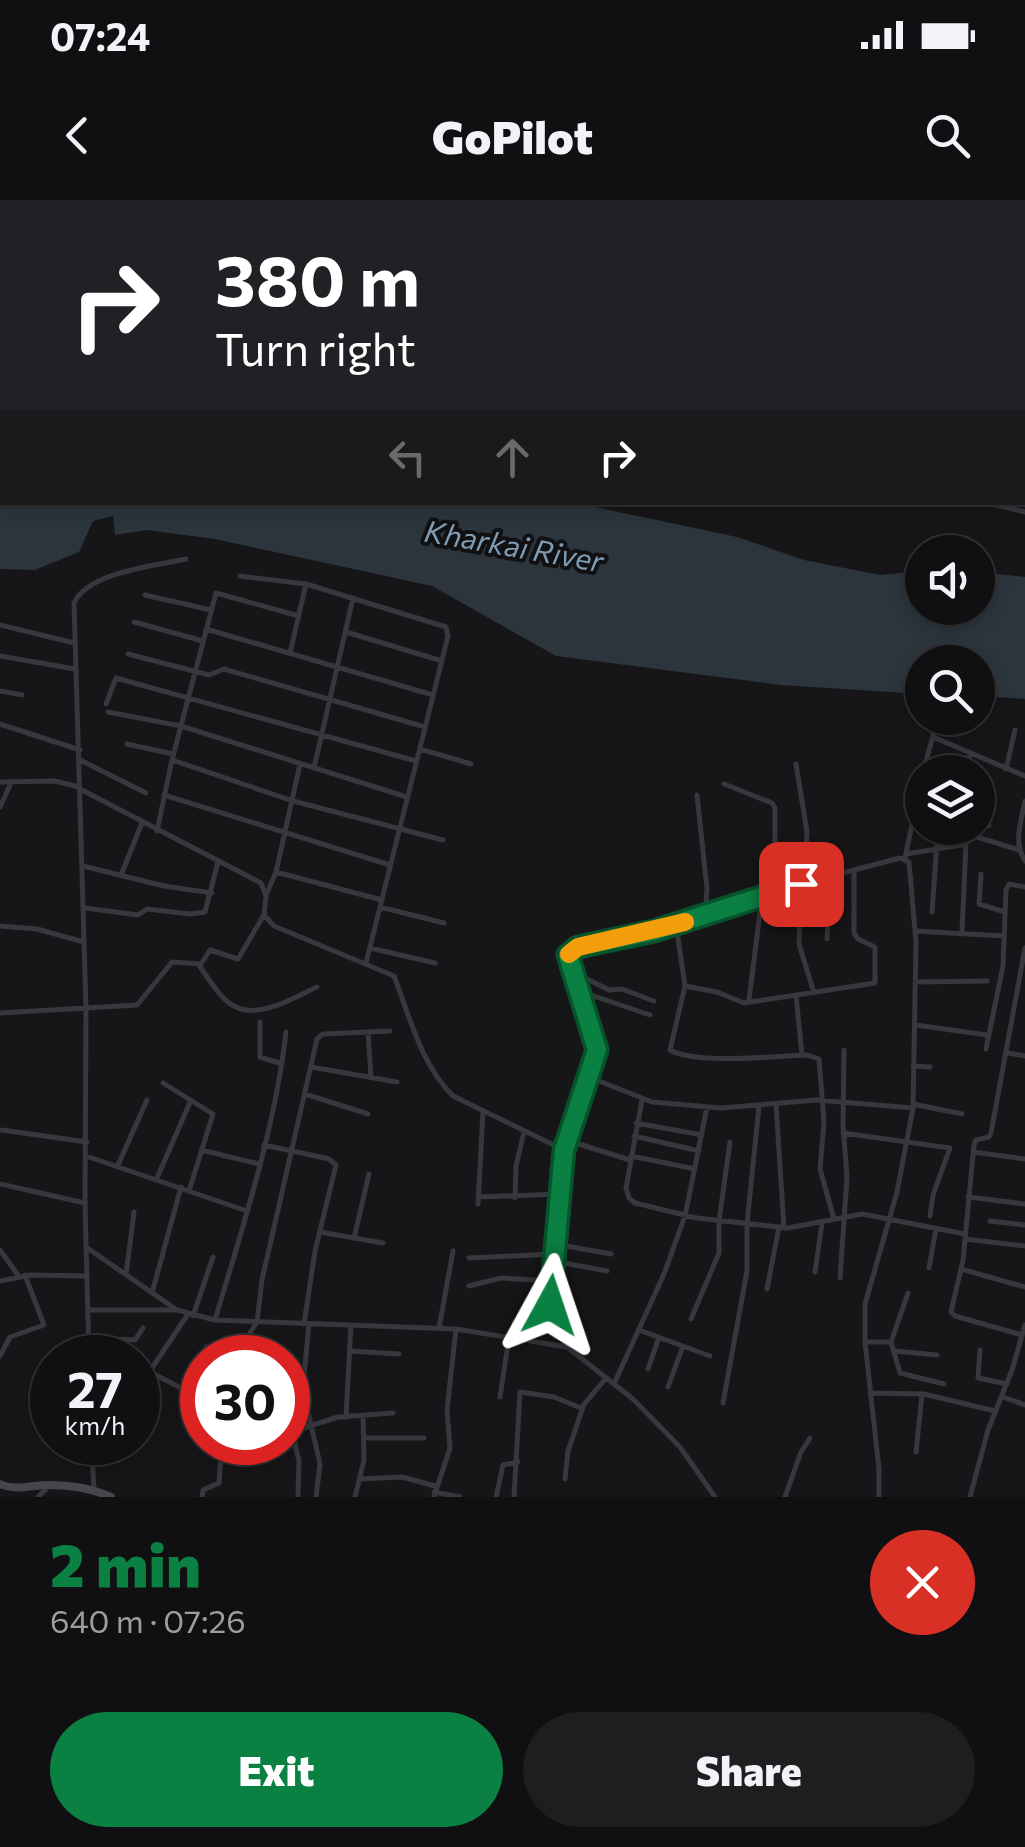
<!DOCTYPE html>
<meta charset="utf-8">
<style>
:root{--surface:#101012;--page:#1e1e20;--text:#f1f3f6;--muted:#9c9d9f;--line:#303032;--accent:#0b8043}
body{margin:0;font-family:Commissioner,sans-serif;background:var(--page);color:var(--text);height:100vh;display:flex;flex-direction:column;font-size:38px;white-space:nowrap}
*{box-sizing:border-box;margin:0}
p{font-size:32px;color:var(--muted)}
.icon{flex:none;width:55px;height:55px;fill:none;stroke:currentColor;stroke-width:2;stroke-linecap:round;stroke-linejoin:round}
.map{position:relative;height:1297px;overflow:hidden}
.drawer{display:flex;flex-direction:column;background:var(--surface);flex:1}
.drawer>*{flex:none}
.banner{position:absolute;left:0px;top:0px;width:1025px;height:305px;box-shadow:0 5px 15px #0003,0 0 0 2px var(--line);background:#202124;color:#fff;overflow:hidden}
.buttons{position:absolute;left:905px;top:335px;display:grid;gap:20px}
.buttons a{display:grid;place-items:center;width:90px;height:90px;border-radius:50%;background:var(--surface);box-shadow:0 5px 15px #0003,0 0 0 2px var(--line);font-size:50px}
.speed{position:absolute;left:30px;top:1135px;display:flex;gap:20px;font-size:50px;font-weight:700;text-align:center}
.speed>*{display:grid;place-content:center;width:130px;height:130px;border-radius:50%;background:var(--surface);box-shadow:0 5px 15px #0003,0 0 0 2px var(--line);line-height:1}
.speed small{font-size:25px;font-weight:400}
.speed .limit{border:15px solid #d22;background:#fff;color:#111}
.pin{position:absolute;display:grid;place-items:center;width:85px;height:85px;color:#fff;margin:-42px;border-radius:20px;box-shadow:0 5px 15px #0006}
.me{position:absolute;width:110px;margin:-55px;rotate:5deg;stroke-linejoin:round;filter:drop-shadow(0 0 8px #0008)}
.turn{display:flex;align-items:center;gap:35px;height:210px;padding:0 50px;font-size:45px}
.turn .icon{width:130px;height:130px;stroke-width:2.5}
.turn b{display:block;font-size:70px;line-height:85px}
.lanes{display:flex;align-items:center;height:95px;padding:0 50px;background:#0003;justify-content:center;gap:50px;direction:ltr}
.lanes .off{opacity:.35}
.round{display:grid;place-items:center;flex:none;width:105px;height:105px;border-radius:52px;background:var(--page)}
.head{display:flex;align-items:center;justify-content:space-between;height:170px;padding:0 50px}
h1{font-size:60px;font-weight:800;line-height:75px;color:var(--accent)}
.button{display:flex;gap:20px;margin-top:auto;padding:20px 50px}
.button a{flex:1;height:115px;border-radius:60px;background:var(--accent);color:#fff;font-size:40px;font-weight:800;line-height:115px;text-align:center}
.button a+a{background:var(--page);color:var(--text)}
.status{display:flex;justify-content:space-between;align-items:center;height:70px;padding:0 50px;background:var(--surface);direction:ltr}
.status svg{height:28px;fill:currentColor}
header{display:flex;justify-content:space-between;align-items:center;height:130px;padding:0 50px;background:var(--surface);font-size:45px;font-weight:800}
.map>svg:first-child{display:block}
.water{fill:#2c353c}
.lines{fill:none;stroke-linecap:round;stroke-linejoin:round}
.street{stroke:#37383d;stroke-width:5}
.secondary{stroke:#45474d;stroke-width:8}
.route-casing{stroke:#07532c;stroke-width:25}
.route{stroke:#0b8043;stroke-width:18}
.slow{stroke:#f59e0b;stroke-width:18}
.labels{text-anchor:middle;stroke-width:8;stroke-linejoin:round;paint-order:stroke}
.water-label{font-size:30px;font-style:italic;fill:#7f9bb3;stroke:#111113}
</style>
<div class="status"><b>07:24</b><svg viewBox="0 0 49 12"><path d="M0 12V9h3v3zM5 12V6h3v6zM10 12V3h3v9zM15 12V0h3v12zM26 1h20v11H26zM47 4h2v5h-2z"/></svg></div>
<header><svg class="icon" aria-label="back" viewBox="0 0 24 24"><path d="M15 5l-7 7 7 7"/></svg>GoPilot<svg class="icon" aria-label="search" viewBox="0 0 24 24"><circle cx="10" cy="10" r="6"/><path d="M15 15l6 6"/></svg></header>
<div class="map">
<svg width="1025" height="1297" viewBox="0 0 1025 1297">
<rect width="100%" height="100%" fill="#161618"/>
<path class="water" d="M0,227L2,302L576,303L737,337L804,360L880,375L922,371V408H978V372L1025,377V499L978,496V462H922V494L781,485L556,456L432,386L215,339L146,330L115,335L113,316L93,321L79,352L35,370L0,369Z"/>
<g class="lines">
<path class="street" d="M995,0L998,2
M427,2V0
M932,2L933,0
M1016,2V0
M1022,26L1025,28
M984,302L1025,312
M240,376L306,384L446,427L448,436L366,763
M145,395L211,410
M134,422L203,441
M0,425L74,443
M206,429L433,495
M346,432L442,461
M290,453L306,384
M128,454L209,475L224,469L425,527
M0,456L75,469
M0,491L22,495
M106,504L116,478L416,561
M108,512L181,526L407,597
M0,524L80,550
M933,537L1025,576
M127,544L173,554
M420,549L471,564
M80,560L146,593
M172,560L293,601L443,640
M796,564L807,632L804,683
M314,568L353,398
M1006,569L1015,530
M923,572L938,518
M958,572L971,554
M0,582L55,581L79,587
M724,584L772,603L775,608V691
M80,589L261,683L266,696L264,715L274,726L394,776C410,817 421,865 453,896L564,950L550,1105L553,1121L567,1147
M164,595L390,665
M697,595L707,689L705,716
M1025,601C1021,622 1013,642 1025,661
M0,607L11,583
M978,622L989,626
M948,628L1019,650
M157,631L172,560L216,393L299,416
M906,654L961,645L974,638
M905,658L922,577
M83,666L164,686L212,693
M276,672L382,700
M981,674L979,704L1005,712
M121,675L142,623
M801,684L799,744L814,793
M267,693L276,672L300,564
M380,707L444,723
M85,708L138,715L147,709L190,714L205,712L218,662
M932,712L938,628
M676,725L685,786L670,850C697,865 774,856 807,855L819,859L824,922L820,969L834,1019
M0,726L37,729L84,742
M915,731L1004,736
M962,731L966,644
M827,739L830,676
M370,748L435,763
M198,764C208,777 219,798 234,806C258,820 295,797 317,787
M573,772L609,790L622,789L654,801
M916,782L987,781
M685,786L717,792L744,803L875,783V747L858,739L854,733V670
M579,791L650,815
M796,796L802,855
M749,800L762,696
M0,813L137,805L172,762L201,764L210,750L238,759L264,715
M260,822V857L282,864
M916,825L987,835
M368,832L371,877
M986,849L1003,766L1006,690L1009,684L1025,687
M1008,853L1025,856
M913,866L930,867
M311,867L397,882
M589,877L652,902L721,908L817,900L913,908
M163,883L213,914L189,991
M305,894L368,914
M642,900L626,988L629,998L635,1003L697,1018L788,1028L862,1014L965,1034
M776,904L784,1028
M913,904L962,914
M636,923L702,935
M2,930L87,942
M843,933L950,948L933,995L930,1016
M634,936L699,951
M566,940L630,960
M264,945L329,959L336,965L315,1051L304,1124
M201,950L259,964
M564,950L597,850L570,763L568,755L572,749L654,731L775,691L854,670L900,658L909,662L916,742L913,908L897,992L865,1104V1142L879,1269V1297
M973,952L1025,959
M86,956L247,1011
M631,956L695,969
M118,965L147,900
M157,978L191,900
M0,984L85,1003
M478,997L560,994
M968,997L1025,1004
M515,998L516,966L524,932
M478,1004L483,912
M990,1021L1025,1025
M320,1032L383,1043
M354,1038L369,974
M965,1039L1025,1046
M555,1044L611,1054
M86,1047L177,1110L215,1120L456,1129
M0,1050L18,1075
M469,1058L554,1054
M553,1061L607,1071
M929,1068L936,1029
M961,1069L1025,1087
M815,1072L822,1023
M126,1075L134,1012
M840,1078L847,977L843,925L844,850
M0,1081L31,1075L87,1076
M469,1086L501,1078L551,1081
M767,1089L779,1027
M152,1093L181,987
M88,1110H174
M193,1116L213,1057
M691,1119L719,1053V1021L730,942
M215,1120C243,1026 275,929 286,832
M309,1124L304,1176L309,1216L320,1264L316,1297
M439,1128L453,1051
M639,1130L710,1156
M1022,1135L955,1116L951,1112L963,1060L974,945L976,940L989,937L991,933L1025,748
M88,1138L135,1140L143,1128
M865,1142H891L900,1173L944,1184
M891,1142L908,1093
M980,1150L978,1178L1007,1184
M350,1151L399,1154
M894,1151L937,1155
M0,1156L10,1137L44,1125L25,1075
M89,1158L85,1003L86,808L74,403C88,372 155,366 186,359
M203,1158L206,1147
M234,1158L257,1122L262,1080L317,839L323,834L390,831
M648,1169L659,1137
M150,1172L181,1188L202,1191
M288,1181L305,1180
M614,1184L664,1074L685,1016L707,907
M668,1187L683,1146
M138,1189L188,1114
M191,1190L202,1160
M870,1193L924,1194L995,1211
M500,1197L509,1137
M1003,1197L1025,1205
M723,1203L747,1071V1024L759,906
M346,1217L351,1125
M292,1232L299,1261L298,1295
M288,1233L338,1217L393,1213
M364,1238H424
M91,1242L94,1289
M101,1242L133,1251L151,1197L138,1189
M916,1252L922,1194
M221,1253L255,1242
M360,1279L402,1277L435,1286
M565,1279L568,1251L583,1207
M434,1292L460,1297
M38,1297L50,1285
M202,1297L203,1290L219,1283L222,1242
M355,1297L364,1260L363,1216
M434,1297L450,1248L447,1210L456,1129L567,1147L633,1199L680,1247L715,1297
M496,1297L503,1265L518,1262
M514,1297L520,1192L554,1197L581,1208L606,1178
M785,1297L801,1252L810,1238
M970,1297L988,1230L1012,1170L1025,1125"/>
<path class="secondary" d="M0,1284C15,1291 32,1285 48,1285C69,1285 91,1288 111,1297"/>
</g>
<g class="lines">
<g class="route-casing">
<path id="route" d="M550,1105L564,950L597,850L568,755L578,747L654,731L801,684"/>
</g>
<use href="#route" class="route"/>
<path class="slow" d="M569,754L578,747L685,722"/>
</g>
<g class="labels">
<g class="water-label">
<text transform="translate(514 347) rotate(10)" y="10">Kharkai River</text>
</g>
</g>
</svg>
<div class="buttons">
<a><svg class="icon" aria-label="sound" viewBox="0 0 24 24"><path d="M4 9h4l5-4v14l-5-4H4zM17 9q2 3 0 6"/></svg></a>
<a><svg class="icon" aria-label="search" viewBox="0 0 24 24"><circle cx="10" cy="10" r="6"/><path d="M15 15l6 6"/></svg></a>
<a><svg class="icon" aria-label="layers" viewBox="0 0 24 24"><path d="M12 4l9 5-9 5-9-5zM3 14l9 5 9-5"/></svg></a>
</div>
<div class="speed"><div>27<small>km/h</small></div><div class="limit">30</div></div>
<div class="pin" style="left:801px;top:684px;background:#d93025"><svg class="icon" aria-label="arrive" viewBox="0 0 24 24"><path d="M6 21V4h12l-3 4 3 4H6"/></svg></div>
<svg class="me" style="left:550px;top:1105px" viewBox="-20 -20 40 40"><path d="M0-17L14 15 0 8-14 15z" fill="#0b8043" stroke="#fff" stroke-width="4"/></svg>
<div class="banner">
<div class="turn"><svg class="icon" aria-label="right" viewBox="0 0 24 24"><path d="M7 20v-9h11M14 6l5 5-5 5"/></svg><div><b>380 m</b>Turn right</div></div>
<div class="lanes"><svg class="icon off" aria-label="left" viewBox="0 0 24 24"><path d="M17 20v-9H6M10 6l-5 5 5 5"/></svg><svg class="icon off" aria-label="ahead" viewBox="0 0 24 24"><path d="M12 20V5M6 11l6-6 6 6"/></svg><svg class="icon" aria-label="right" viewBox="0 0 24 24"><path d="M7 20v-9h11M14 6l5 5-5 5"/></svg></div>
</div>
</div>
<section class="drawer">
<div class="head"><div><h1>2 min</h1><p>640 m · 07:26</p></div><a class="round" style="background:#d93025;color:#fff"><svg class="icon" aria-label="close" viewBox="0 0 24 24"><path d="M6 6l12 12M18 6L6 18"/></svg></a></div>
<div class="button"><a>Exit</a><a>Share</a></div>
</section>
